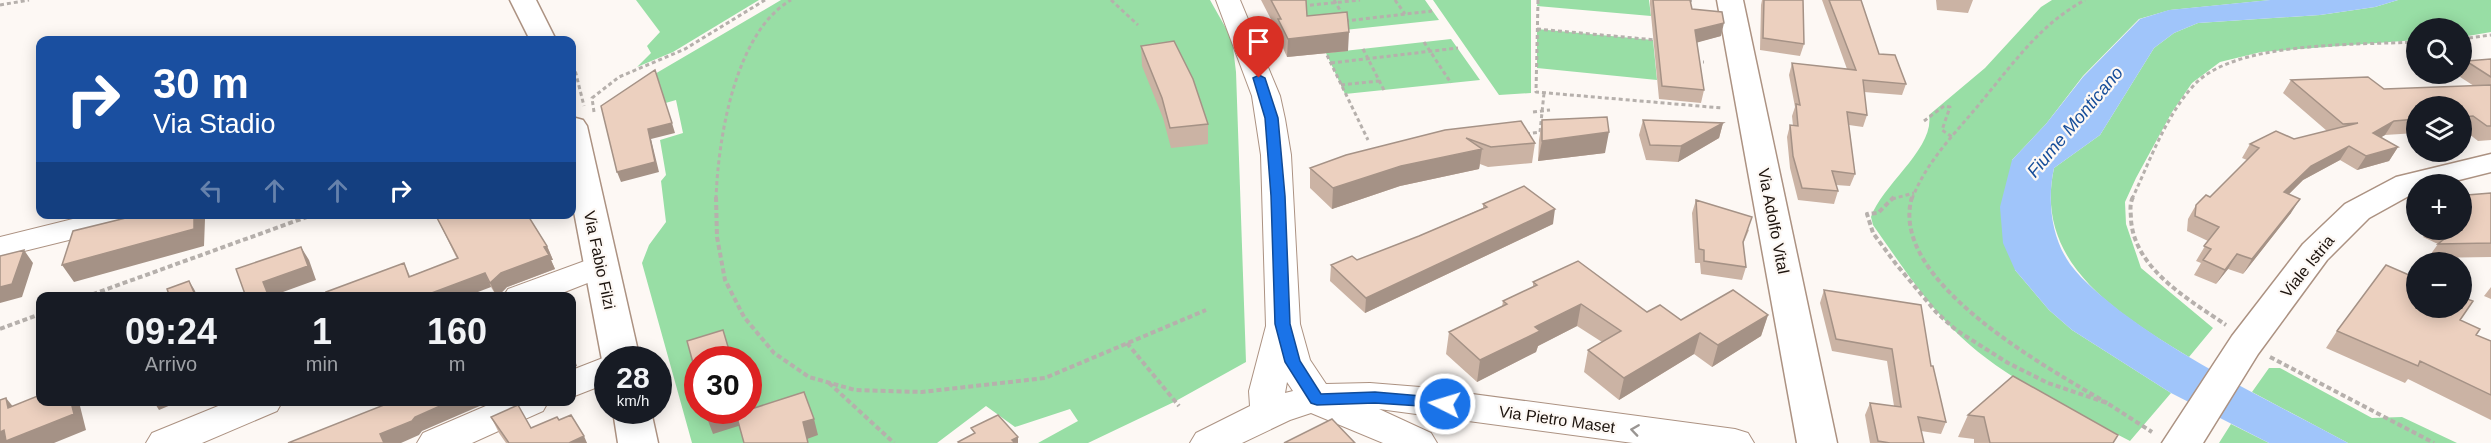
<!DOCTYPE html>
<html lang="it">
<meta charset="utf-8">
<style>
:root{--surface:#171b24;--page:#242831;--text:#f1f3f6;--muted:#9ea1a6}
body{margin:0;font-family:Arial,sans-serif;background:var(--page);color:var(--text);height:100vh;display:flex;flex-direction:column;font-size:22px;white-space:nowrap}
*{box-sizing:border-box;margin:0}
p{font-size:20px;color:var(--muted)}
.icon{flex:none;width:33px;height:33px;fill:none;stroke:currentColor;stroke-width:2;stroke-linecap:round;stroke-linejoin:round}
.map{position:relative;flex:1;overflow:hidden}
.details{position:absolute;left:36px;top:292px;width:540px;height:114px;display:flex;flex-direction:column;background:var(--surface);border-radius:12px;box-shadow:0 3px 15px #0003}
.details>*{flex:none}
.top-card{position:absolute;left:36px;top:36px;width:540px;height:183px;border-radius:12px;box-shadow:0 3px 15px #0003;background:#1a4fa0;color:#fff;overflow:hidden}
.controls{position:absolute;left:2406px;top:18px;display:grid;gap:12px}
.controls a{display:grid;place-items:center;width:66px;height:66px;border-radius:50%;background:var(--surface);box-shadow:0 3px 15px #0003;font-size:30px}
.speed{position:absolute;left:594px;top:346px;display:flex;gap:12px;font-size:30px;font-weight:700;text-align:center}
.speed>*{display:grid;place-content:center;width:78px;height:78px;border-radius:50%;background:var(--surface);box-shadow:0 3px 15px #0003;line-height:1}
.speed small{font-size:15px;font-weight:400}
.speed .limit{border:9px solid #d22;background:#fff;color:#111}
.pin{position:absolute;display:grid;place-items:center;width:51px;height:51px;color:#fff;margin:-62px -26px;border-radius:50% 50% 50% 0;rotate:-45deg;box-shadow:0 0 6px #0007}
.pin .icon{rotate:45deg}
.me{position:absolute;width:66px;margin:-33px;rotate:275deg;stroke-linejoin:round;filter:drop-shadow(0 0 4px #0008)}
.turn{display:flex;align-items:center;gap:21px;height:126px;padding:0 18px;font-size:27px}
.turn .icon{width:78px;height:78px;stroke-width:2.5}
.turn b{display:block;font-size:42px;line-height:51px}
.lanes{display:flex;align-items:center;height:57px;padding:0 18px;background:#0003;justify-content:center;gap:30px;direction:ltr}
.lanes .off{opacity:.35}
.eta{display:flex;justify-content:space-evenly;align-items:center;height:102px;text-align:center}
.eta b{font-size:36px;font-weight:800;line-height:42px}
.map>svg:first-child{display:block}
.green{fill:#98dea5;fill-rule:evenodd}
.water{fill:#a0c5fa}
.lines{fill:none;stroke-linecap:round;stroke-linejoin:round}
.street-casing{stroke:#ac9282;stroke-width:2}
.secondary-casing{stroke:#ac9282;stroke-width:3}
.path-far1{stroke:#b6b0ac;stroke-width:3;stroke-dasharray:4 3;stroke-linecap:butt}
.path{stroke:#b6b0ac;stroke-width:4;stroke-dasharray:5 3;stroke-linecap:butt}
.street{fill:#fff;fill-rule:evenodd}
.secondary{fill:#fff;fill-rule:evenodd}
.wall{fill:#cbb3a4}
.shaded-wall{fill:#a59286}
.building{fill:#ecd0bf;stroke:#a59286;stroke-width:1.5}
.oneway{stroke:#999592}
.route{fill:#1a73e8;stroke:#114b97;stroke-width:1.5}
.labels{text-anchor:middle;stroke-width:4.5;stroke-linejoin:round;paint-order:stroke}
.street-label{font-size:16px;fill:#1c130d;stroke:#fdf8f4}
.water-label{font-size:18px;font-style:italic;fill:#174e9a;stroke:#fdf8f4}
</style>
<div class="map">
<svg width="2491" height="443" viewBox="0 0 2491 443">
<rect width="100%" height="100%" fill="#fdf8f4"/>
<path class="green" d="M636,0H759L673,52L637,67L651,53L647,46L660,32Z
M781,0H1210L1232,39L1236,72L1246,362L1174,402L1088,443H1038L1078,421L1070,409L1015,427L986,406L937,443H692L642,263L649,245L666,222L661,181L666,175L660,140L683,133L676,100L655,106L636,85ZM698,360H748V411H698Z
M1300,0H1425L1439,20L1316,33Z
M1433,0H1531V93L1499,95Z
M1538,0H1649L1651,16L1537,6Z
M2052,0H2271L2170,10L2139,19L2083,76L2046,124L2012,160L2015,270L2049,310L2072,330L2171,393L2130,441C2073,410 2009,382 1961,337C1927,305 1900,263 1873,225L1871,217C1882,185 1935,148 1929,115L1985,68L2041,7Z
M2398,0H2491V32L2462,37V28H2416V40L2261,52L2220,62L2192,83L2172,112L2136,178L2125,202L2126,224L2141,268L2213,328L2189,357C2119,314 2033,264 2054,168L2100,135L2154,48L2174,33L2198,23L2320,15L2375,7Z
M1537,29L1653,40L1657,80L1537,68Z
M1451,39L1480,80L1345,94L1326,53Z
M2269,368H2280L2372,418L2402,417L2457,443H2348L2252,392Z
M2231,424L2269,443H2219Z"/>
<path class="water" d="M2270,0H2398L2375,7L2320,15L2198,23L2174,33L2154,48L2100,135L2054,168C2047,200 2051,237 2070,264C2083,282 2103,297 2120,311C2190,364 2271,401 2348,443H2269L2171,393L2072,330L2049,310L2015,270L2003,243L2000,207L2012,160L2046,124L2083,77L2140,19L2169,10Z"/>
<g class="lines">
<g class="street-casing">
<path id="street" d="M1216,0H1240L1280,96L1285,119L1291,155L1300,324L1310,360L1326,384L1370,383L1420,387L1735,429L1748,433L1754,443H1633L1379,409L1431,433L1437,443H1383L1311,413L1290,420L1242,443H1190L1196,433L1250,406L1249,391L1266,326L1261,155L1252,96ZM1287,382L1293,391L1285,393Z
M93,214H150L146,221L0,257V237Z
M601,255L613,259L617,266L613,273L552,297H503L508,289Z
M608,356L620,360H608V383L572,397V370Z
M228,402H282L277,411L202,443H146L152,433Z
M495,402H548L543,411L472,443H417L423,433Z"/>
</g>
<g class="secondary-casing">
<path id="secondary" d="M510,0H536L556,40H530Z
M1717,0H1743L1837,443H1797Z
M572,117L583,120L587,126L640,360H608V369L602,360L572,201Z
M2491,154V172L2443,184H2416V192L2369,218L2327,260L2258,354L2203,443H2162L2232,336L2303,244L2345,204L2396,177Z
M613,411H651L658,443H618Z"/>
</g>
<path class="path-far1" d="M1111,0L1138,25
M1334,0L1344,17
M1395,0L1405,14
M1538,0L1536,92L1722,108
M1681,0L1695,1
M0,5L29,0
M1303,6L1360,0
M1345,21L1432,11
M1537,29L1656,40
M2462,39L2491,35
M1424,42L1451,83
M1324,49L1368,140
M1363,49L1384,90
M572,58L584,106
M1696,62H1704
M1331,63L1458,48
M1341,85L1379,81
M594,112L592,98L619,77L685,49L765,0
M1533,112L1550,110
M1924,121L1944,106L1950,107L1942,130L1952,137
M1526,134L1540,132L1544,93
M716,199C718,139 735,32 791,0
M1892,199L1914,193
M1912,199C1927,160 1955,134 1981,102C2013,64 2040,24 2085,0
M2132,199C2150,161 2166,114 2196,83C2238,41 2358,45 2416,42"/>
<path class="path" d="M716,197L717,237L725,280L744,317L774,353L809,377L855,390L922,392L1045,378L1206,310
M1894,197L1878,213L1867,214L1873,233L1896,264L1936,312L1956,330L2008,363L2048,383L2107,403L2152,432
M1912,197C1887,281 2048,368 2107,403
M2133,197C2129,205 2131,212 2131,220C2135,270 2190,300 2226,325
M85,297L315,214
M0,329L40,314
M1127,343L1179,406
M2270,357L2434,443
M829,383L894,443"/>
<use href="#street" class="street"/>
<use href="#secondary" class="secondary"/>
</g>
<path class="wall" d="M1261,0H1306L1307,16L1348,51L1287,57L1278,37V33Z
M1650,0H1690L1692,9L1721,36L1697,42L1704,90L1701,103L1659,99L1650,4Z
M1762,0H1803L1804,44L1800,56L1760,50L1761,5Z
M1822,0H1861L1879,54L1906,84L1902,95L1864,92L1867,115L1863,127L1849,125L1855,174L1850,186L1836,185L1838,191L1834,204L1798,200L1790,168L1787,137L1790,125L1793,126L1792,116L1795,107L1789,75L1792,63L1847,69Z
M1936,0H1973L1968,13L1937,10Z
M1141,46L1208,124V144L1171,148L1163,118L1142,66Z
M2491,59V140L2478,141L2464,130H2462V106H2416V133L2385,135L2381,137L2398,147L2389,161L2357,170L2340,160L2303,180L2289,194L2291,213L2243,274L2228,269L2216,284L2194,275L2201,263L2196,261L2208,241L2187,231L2188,219L2196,205L2210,197L2247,160L2242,158L2250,144L2294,139L2327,131L2283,93L2291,80L2384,89L2474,86L2457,75L2458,74H2462V67L2466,61Z
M1542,120L1605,153L1538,161L1539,140Z
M1643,120L1723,123L1719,138L1678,162L1646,160L1639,135Z
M1445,130L1535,143L1532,163L1488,167L1480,164L1479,169L1400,186L1332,209L1310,188V168Z
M2491,193V257L2428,258L2438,244L2423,237L2428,230H2462Z
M1696,200L1749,230L1743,244L1746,267L1742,280L1701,274L1700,263H1695L1692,213Z
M1483,204L1553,224L1365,313L1330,281L1331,265L1357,260L1419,236L1483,208Z
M435,214H527L547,246L553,260H551L555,269L507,287L497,297L491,287L329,297L404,263L410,276L457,259Z
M1533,282L1647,312L1681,320L1768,315L1761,336L1712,367L1694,354L1619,400L1584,372L1588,350L1602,342L1577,326L1538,346L1536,352L1477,382L1446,354L1449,332L1502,307L1503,301L1533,287Z
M2491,287V299L2484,296Z
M1824,290L1931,366L1946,422L1941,434L1921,431L1924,443H1870L1865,415L1870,403L1894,406L1887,361L1832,351L1820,303Z
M2460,320L2476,335L2491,341V420L2408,379L2405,383L2326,348L2337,331Z
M2013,376L2114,443H1974V439L1958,437L1968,415Z
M491,417L531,428L559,420L587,443H506L499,433Z"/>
<path class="shaded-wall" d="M1724,23L1721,36L1692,44L1695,30Z
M1349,32L1348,51L1287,57L1288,39Z
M2394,121L2385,135L2365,147L2373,133Z
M672,123L675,133L651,139L659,172L621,182L617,172L648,129Z
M1723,123L1719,138L1678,162L1681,146Z
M1609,132L1605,153L1538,161L1542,141Z
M2349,146L2340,160L2303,180L2276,207L2284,192L2311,166Z
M2398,147L2389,161L2357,170L2366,156Z
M1482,149L1479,169L1400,186L1332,209L1333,188L1401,166Z
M2300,199L2291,213L2243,274L2252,259Z
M1555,209L1553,224L1365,313L1366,298Z
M194,214H202L205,219L204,246L74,282L62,265Z
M547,246L553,260H551L555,269L507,287L497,297L490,283L501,273Z
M301,247L309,260L316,280L272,296V297H269L263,282Z
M24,250L33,263L22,297L0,303V287Z
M2237,254L2228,269L2216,284L2225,270Z
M485,273L491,287L465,297H421Z
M189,281L194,289L198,297H196Z
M1581,304L1577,326L1538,346L1536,352L1477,382L1480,360L1535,327Z
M1768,315L1761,336L1712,367L1718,345Z
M1700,333L1694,354L1619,400L1624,378Z
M572,341L575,349L572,350Z
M572,352L577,366L572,368Z
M6,398L19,414L8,408Z
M71,402H79L86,430L54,443H0V432Z
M154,402H178L159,410Z
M179,402H190L181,405Z
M449,402H489L422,431L419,435L401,443H384L380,434L415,417Z
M729,411H748L751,422L713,434L707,418Z
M814,419L818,435L807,439L808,443L803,422Z
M584,436L587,443H569Z
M1018,437V443H1013L1012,440Z"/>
<path class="building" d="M1271,0H1306L1307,16L1347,12L1349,32L1288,39L1278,19H1281Z
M1653,0H1690L1692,9L1722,12L1724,23L1695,30L1704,90L1662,86Z
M1764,0H1803L1804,44L1763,38Z
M1829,0H1861L1879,54L1895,55L1906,84L1863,80L1867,115L1847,112L1855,174L1832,171L1838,191L1802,188L1793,156L1790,125L1798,126L1796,104L1800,105L1792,63L1856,70Z
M1174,41L1193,79L1208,124L1170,128L1162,98L1141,46Z
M2491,59V77L2466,61Z
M655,70L672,123L648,129L655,162L617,172L601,106Z
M2368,77L2384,89L2491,85V126H2487L2473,116L2462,117V106H2416V119L2394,121L2373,133L2398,147L2366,156L2349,146L2311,166L2284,192L2300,199L2252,259L2237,254L2225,270L2203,260L2211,249L2204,246L2219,227L2195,216L2196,205L2206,195L2210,197L2259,148L2250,144L2276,131L2294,139L2358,123L2343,124L2291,80Z
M1607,117L1609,132L1542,141V120Z
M1643,120L1723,123L1681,146L1650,145Z
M1521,121L1535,143L1491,147L1466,138L1482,149L1401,166L1333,188L1310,168L1346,155L1445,130Z
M1524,186L1555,209L1366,298L1331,265L1352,256L1357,260L1419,236L1487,207L1483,204Z
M2491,193V243L2438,244L2453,232L2448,230H2462V199L2467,195Z
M1696,200L1752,217L1743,242L1746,267L1704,261V250L1699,249Z
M142,214H194V229L62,265L73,231Z
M435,214H527L547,246L544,247L549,255L501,273L490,283L485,273L421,297H329L326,292L404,263L409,277L458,258Z
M301,247L308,266L263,282L269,297H246L236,269Z
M24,250L12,284L0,287V256Z
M1578,261L1647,312L1660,305L1681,320L1733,290L1768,315L1718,345L1700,333L1624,378L1588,350L1621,331L1581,304L1535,327L1540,331L1480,360L1449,332L1507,304L1503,301L1537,285L1533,282Z
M2386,265L2416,278V308H2462V297L2473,301L2460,320L2480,329L2476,335L2491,341V395L2420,361L2418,366L2337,331Z
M189,281L196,297H170L167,289Z
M1824,290L1921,305L1931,366H1933L1946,422L1918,417L1924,443H1890L1878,441L1870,403L1901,407L1892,349L1836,339Z
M723,330L732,360H698V381L687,341Z
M2013,376L2118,435L2113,443H1990L1984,417L1968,415Z
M804,392L814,419L803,422L808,443H744L736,414L744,411H748V410Z
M40,395V402H71L74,414L6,441L4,430L0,432V400L6,398L8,408Z
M388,402H449L415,417L412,421L380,434L384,443H288L389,403Z
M518,405L531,428L557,417L559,420L571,415L584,436L569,443H508H509L491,417Z
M705,411H729L707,418Z
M998,415L1018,437L1012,440L1015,443H959L958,442L975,433L971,428Z
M1332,419L1355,443H1284Z"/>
<defs><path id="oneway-chevron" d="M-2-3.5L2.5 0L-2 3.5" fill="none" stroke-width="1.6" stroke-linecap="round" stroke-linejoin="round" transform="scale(1.5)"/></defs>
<use class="oneway" href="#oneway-chevron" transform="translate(1635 430) rotate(-172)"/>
<path class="route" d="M1259,75L1265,78L1278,118L1285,196L1290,324L1300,361L1321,394L1375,392L1445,398L1453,404L1450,408L1375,403L1317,405L1311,403L1285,362L1275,324L1271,196L1265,118L1253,78Z"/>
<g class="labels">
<g class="street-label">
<text transform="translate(1774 221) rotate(79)" y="6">Via Adolfo Vital</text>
<text transform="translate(600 260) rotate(78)" y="6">Via Fabio Filzi</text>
<text transform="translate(2307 266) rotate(-51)" y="6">Viale Istria</text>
<text transform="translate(1557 419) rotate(8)" y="6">Via Pietro Maset</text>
</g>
<g class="water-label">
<text transform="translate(2075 122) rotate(-50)" y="6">Fiume Monticano</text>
</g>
</g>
</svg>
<div class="controls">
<a><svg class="icon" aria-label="search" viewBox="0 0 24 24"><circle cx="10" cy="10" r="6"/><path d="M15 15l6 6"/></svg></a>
<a><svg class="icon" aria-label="layers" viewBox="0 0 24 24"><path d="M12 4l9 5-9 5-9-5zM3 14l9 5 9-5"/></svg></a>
<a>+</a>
<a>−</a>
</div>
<div class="speed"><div>28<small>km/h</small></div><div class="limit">30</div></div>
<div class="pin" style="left:1259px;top:78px;background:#d93025"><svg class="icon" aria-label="arrive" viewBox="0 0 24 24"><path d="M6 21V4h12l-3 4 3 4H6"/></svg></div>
<svg class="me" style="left:1445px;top:404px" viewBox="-20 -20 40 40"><circle r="17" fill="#1a73e8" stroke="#fff" stroke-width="3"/><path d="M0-11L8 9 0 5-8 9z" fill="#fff"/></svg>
<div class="top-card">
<div class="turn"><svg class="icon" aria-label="right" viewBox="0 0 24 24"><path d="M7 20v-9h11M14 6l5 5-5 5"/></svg><div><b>30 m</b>Via Stadio</div></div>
<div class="lanes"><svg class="icon off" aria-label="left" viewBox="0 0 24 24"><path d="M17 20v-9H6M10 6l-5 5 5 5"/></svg><svg class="icon off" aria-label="ahead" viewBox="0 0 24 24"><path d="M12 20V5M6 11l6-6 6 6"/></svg><svg class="icon off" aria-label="ahead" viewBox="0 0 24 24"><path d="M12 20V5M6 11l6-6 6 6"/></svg><svg class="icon" aria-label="right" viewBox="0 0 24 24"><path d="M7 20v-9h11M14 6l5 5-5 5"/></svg></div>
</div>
<section class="details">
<div class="eta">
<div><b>09:24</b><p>Arrivo</p></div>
<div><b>1</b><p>min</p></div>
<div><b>160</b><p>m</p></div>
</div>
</section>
</div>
